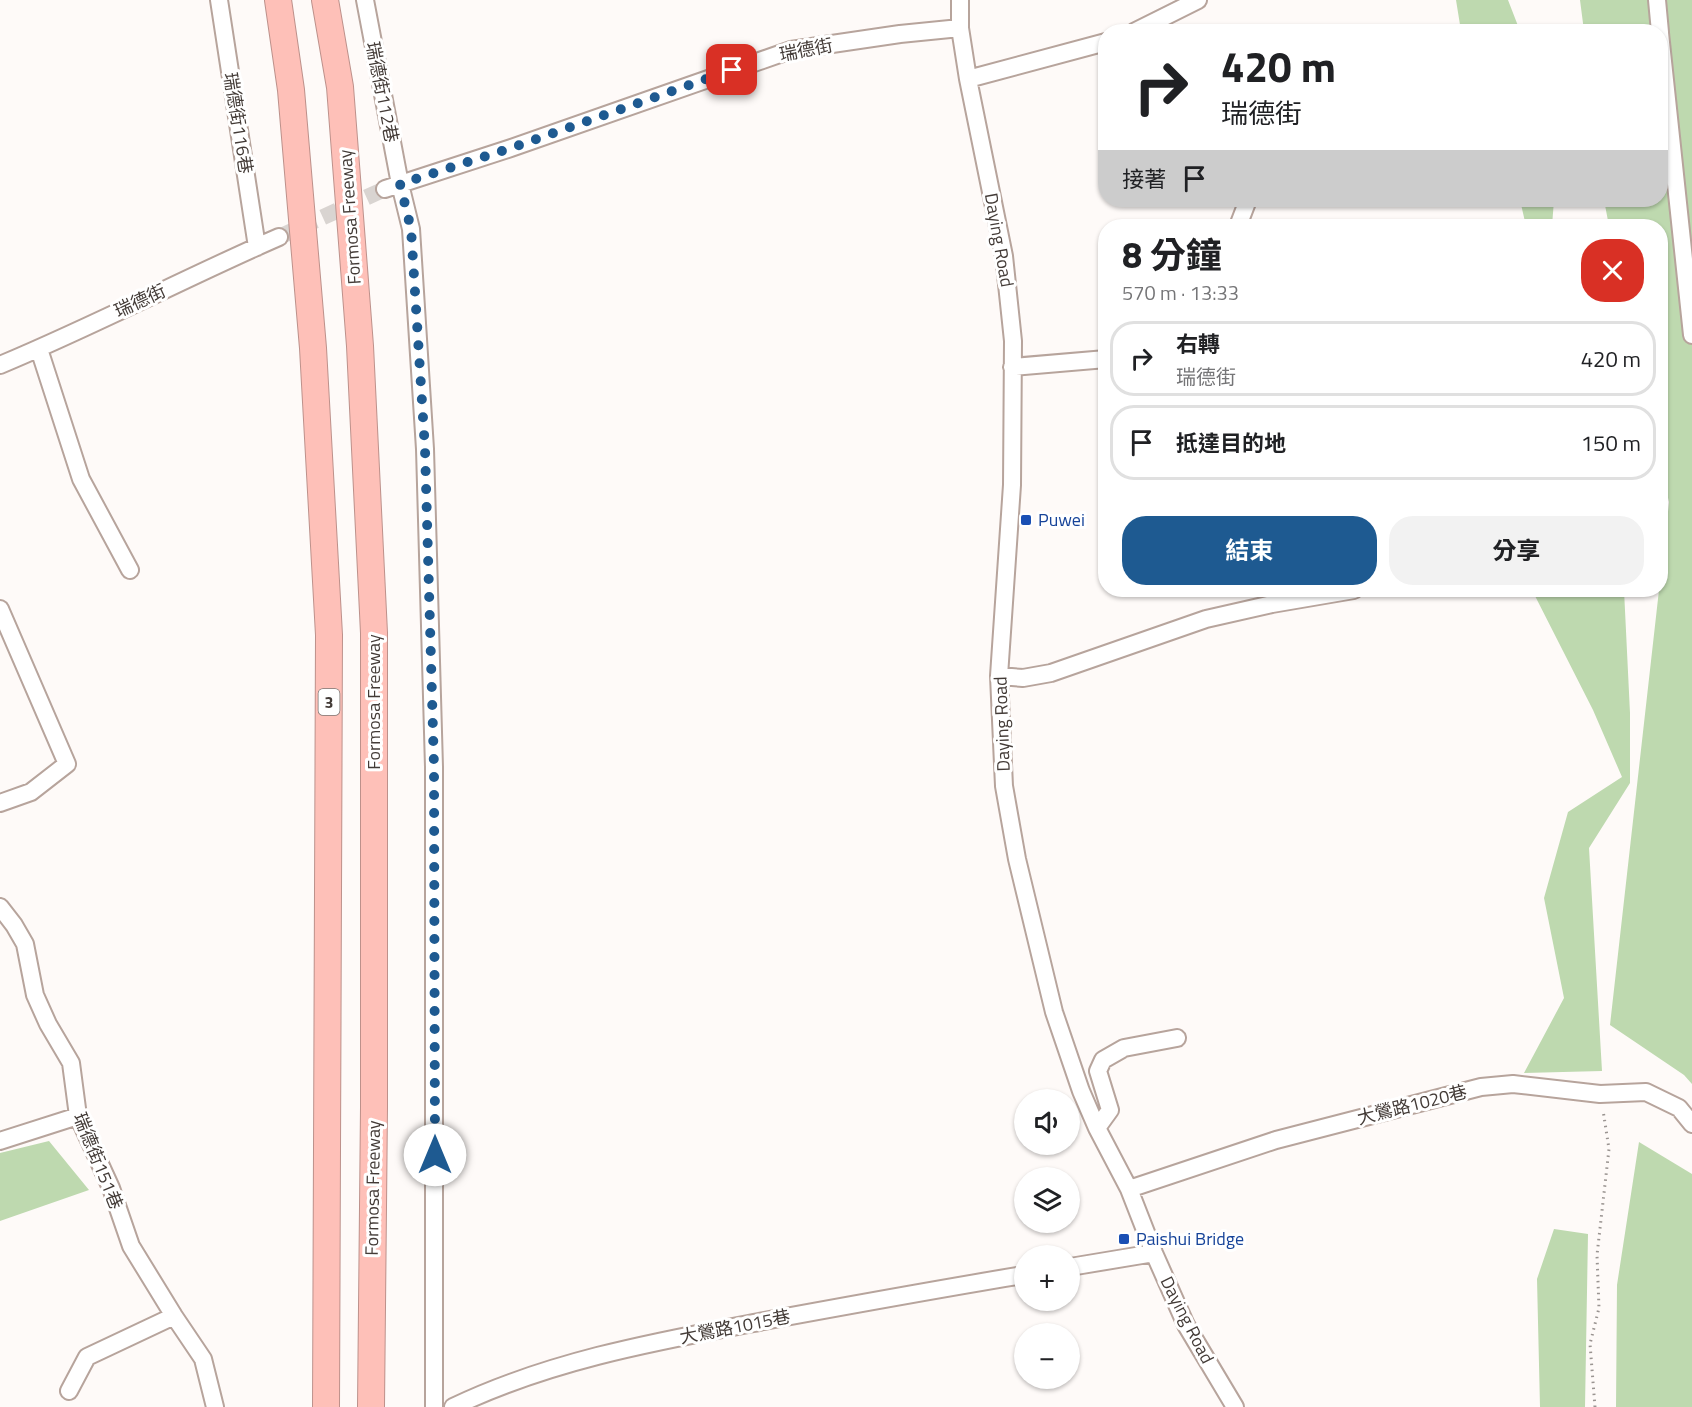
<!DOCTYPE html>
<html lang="zh-TW">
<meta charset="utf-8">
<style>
:root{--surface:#fff;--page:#f2f2f2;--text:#202124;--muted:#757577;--line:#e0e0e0;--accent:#1e5a91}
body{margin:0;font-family:"Titillium Web","Noto Sans TC",sans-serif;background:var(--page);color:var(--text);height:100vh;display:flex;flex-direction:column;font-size:22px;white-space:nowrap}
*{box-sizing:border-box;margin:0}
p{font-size:20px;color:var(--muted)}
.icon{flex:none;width:33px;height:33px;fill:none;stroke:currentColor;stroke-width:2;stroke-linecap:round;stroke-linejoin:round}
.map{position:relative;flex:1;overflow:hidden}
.panel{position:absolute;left:1098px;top:219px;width:570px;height:378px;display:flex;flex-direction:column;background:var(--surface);border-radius:24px;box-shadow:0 2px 4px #0004}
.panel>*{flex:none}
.top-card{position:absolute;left:1098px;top:24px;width:570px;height:183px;border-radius:24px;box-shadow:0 2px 4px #0004;background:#fff;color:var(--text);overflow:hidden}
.fabs{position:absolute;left:1014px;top:1089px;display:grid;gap:12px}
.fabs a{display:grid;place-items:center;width:66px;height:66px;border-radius:50%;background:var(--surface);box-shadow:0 2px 4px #0004;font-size:30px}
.pin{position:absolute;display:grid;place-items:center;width:51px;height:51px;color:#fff;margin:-26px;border-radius:12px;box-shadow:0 3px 9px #0006}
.me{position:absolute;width:66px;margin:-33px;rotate:0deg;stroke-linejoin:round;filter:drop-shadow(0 0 4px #0008)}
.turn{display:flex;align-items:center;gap:21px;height:126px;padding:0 24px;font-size:27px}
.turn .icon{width:78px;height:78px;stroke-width:2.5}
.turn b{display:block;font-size:42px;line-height:51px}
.then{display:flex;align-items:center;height:57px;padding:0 24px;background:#0003;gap:12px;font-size:22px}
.round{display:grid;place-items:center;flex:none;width:63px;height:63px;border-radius:24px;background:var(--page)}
.headline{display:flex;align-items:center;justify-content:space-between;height:102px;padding:0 24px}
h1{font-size:36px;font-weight:700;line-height:45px}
.button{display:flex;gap:12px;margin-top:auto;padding:12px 24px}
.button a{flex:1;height:69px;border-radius:24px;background:var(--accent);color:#fff;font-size:24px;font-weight:700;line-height:69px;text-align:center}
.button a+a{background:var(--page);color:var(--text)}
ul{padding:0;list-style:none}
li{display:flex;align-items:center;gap:18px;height:75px;margin:0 12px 9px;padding:0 12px;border:3px solid var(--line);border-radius:24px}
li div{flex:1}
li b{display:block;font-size:22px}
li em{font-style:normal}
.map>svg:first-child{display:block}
.green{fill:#bed9af}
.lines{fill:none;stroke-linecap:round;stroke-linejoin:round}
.minor-tunnel{stroke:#d9d4d1;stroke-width:16;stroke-dasharray:16 8;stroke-linecap:butt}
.minor-casing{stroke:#b7a49c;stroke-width:20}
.highway-casing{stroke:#bd918b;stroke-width:28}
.path{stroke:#9a9491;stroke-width:3;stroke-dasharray:1.5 4.5;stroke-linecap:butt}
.minor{stroke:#fff;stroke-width:16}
.highway{stroke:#fec0b8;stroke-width:26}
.route{stroke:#1e5a91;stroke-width:10;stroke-dasharray:0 18}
.transit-dot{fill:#1a4fb4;stroke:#fff;stroke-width:2}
.labels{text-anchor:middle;stroke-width:6;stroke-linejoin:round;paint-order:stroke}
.shield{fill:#fff;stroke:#7b7673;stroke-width:1.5}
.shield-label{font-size:16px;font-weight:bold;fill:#433b37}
.street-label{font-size:18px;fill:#433b37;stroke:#fff}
.transit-label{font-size:18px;fill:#164399;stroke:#fff;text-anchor:start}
</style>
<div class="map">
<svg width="1692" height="1407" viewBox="0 0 1692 1407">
<rect width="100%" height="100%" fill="#fefaf8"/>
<path class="green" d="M1456,0H1508L1520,31H1461Z
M1580,0H1692V1084L1684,1075L1610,1025L1659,590H1660L1669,502L1660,464V226H1609L1604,200H1660V32L1584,31Z
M1520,200H1554L1552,226H1526Z
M1532,590H1624L1630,713V783L1589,848L1602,1071L1524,1073L1564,998L1544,898L1568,812L1622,777L1593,710Z
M49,1141L89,1190L0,1221V1153Z
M1639,1142L1692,1174V1407H1616L1617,1285Z
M1554,1229L1588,1234L1585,1407H1540L1537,1279Z"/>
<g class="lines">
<path class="minor-tunnel" d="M279,237L385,189"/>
<g class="minor-casing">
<path id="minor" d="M219,0L257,247
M365,0L400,184L411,229L425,449L434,767V1407
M960,0V28L968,79L1004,256L1013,341L1012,485L999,676L1004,786L1017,859L1054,1012L1081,1091L1097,1128L1129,1189L1154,1253L1186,1325L1235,1407
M1657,0L1660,32
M1134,32L1198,0
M1660,33L1692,335
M968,79L1106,42
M385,189L511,148L791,50L900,34L960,28
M1238,226L1248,200
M39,349L81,479L130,570
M0,365C94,326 185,278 279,237
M1012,367L1106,359
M0,609L67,764L31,792L0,803
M999,676L1023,678L1051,673L1206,619L1272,604L1354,590
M0,907L14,925L25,944L35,995L48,1024L71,1063L78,1116L111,1188L131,1246L174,1316L203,1359L215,1407
M1097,1128L1110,1110L1098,1071L1103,1060L1124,1048L1177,1038
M0,1141L78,1116
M1129,1189L1276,1140L1481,1087L1513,1084L1600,1094L1646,1092L1679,1108L1692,1124
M1070,1267L1154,1253
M69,1391L87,1357L174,1316
M453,1407C551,1360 659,1341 764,1321C851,1305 938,1289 1024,1275"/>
</g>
<g class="highway-casing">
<path id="highway" d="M278,0L291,90L313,348L329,635L326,1407
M325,0L340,87L360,346L374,633V1107L371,1407"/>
</g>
<path class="path" d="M1595,1407L1590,1344L1599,1308L1597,1255L1609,1149L1603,1110"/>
<use href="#minor" class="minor"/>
<use href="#highway" class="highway"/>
</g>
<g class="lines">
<path class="route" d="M435,1155L434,767L425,449L411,229L400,184L511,148L732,70"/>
</g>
<g class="transit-dot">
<rect x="1020" y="514" width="12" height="12" rx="3"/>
<rect x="1118" y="1233" width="12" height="12" rx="3"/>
</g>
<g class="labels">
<rect class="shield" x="318.5" y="689" width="21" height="26" rx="4.5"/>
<g class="shield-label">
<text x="329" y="708">3</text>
</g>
<g class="street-label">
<text transform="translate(806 50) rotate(-11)" y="6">瑞德街</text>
<text transform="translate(382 92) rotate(79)" y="6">瑞德街112巷</text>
<text transform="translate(238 123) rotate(81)" y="6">瑞德街116巷</text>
<text transform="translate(350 217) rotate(-94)" y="6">Formosa Freeway</text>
<text transform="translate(999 240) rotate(80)" y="6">Daying Road</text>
<text transform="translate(140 301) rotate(-25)" y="6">瑞德街</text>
<text transform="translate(374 702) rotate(-90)" y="6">Formosa Freeway</text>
<text transform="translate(1002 724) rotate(-92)" y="6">Daying Road</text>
<text transform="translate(1412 1105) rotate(-14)" y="6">大鶯路1020巷</text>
<text transform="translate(98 1161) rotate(68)" y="6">瑞德街151巷</text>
<text transform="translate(373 1188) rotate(-89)" y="6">Formosa Freeway</text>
<text transform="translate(1187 1320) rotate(63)" y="6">Daying Road</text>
<text transform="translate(735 1327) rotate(-11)" y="6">大鶯路1015巷</text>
</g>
<g class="transit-label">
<text x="1038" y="526">Puwei</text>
<text x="1136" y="1245">Paishui Bridge</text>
</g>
</g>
</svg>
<div class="fabs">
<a><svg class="icon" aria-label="sound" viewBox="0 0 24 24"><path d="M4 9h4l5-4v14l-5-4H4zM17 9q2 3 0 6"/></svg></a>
<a><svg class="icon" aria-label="layers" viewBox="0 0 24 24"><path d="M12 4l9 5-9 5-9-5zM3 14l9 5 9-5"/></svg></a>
<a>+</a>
<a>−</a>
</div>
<div class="pin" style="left:732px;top:70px;background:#d93025"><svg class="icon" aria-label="arrive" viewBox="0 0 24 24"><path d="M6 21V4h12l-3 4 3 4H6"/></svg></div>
<svg class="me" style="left:435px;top:1155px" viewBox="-20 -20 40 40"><circle r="19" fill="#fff"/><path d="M0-13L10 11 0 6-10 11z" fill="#1e5a91"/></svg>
<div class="top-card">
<div class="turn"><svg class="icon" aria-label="right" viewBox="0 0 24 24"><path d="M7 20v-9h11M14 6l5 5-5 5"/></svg><div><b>420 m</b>瑞德街</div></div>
<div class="then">接著<svg class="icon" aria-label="arrive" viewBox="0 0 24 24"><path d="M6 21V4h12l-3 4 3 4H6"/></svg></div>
</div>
<section class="panel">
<div class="headline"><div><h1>8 分鐘</h1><p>570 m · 13:33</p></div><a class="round" style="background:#d93025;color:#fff"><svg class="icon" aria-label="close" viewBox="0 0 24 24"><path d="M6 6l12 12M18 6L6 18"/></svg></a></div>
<ul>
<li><svg class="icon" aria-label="right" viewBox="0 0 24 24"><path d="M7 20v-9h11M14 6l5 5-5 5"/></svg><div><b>右轉</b><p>瑞德街</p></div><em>420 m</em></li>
<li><svg class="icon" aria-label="arrive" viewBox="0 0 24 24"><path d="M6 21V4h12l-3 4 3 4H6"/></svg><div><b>抵達目的地</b></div><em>150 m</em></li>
</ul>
<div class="button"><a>結束</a><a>分享</a></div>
</section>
</div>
